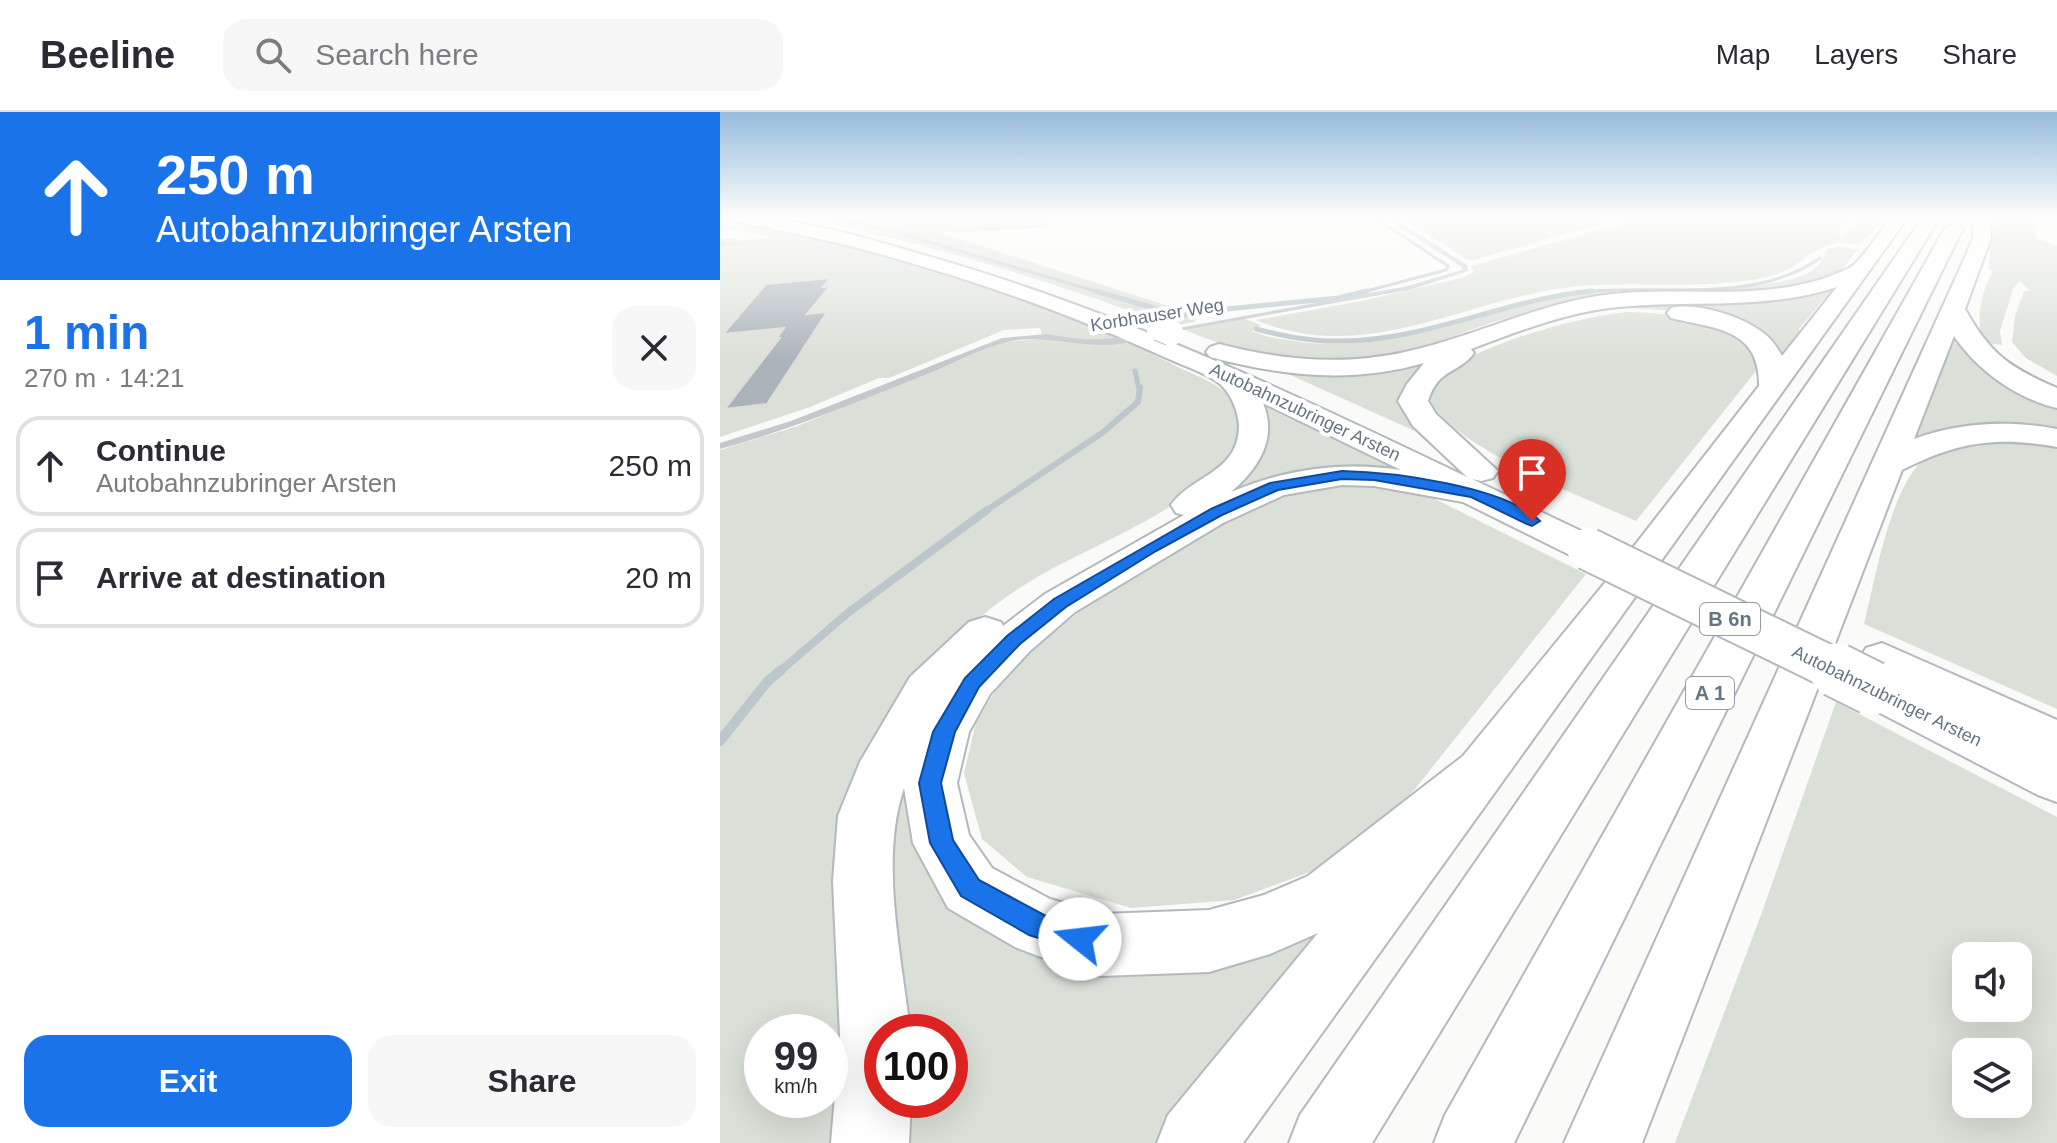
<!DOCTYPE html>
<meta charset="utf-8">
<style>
:root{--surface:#fff;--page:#f7f7f7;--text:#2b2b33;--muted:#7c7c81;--line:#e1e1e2;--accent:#1a73e8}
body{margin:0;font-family:Helvetica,sans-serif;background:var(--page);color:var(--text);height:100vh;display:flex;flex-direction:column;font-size:30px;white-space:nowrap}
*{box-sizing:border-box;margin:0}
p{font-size:26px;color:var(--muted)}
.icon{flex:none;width:44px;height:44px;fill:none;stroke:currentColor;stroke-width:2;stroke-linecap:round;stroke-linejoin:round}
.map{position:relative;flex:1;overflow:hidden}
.drawer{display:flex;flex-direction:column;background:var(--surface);width:720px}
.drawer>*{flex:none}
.hud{background:#1a73e8;color:#fff;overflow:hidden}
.controls{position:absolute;left:1232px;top:830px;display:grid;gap:16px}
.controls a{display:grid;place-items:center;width:80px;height:80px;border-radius:16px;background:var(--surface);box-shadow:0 8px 32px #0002;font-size:40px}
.speed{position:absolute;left:24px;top:902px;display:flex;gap:16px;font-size:40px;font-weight:700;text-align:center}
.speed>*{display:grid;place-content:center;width:104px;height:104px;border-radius:50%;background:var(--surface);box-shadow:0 8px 32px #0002;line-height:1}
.speed small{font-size:20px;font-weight:400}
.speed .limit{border:12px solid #d22;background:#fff;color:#111}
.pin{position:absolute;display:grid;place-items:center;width:68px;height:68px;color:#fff;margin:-82px -34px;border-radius:50% 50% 50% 0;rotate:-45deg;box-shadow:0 0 8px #0007}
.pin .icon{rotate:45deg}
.me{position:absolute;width:88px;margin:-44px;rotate:286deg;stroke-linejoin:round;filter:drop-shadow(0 0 6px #0008)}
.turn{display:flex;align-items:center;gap:28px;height:168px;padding:0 24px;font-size:36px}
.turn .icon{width:104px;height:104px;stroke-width:2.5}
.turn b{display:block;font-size:56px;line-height:68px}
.round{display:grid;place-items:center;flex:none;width:84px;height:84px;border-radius:24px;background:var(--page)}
.overview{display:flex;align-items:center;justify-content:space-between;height:136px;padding:0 24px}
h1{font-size:48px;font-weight:700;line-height:60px;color:var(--accent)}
.cta{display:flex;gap:16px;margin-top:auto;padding:16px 24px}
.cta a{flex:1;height:92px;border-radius:24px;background:var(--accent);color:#fff;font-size:32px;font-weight:700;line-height:92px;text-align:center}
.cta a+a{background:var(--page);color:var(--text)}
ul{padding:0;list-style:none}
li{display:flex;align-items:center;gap:24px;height:100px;margin:0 16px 12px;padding:0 8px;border:4px solid var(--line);border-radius:24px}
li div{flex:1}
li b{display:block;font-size:30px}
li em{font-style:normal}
header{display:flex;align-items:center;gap:48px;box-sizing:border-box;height:112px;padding:0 40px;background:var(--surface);border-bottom:2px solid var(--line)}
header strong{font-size:38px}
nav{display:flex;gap:44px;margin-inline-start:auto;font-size:28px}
.search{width:560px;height:72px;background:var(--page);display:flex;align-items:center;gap:20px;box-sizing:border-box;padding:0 28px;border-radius:24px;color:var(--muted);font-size:30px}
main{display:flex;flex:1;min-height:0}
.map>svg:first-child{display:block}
.green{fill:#dadfd7;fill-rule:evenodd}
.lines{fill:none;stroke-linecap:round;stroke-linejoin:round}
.stream-far4{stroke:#bbc7cb;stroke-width:3}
.stream-far3{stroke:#bbc7cb;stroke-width:5}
.stream-far2{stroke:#bbc7cb;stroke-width:6}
.stream-far1{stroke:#bbc7cb;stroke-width:8}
.stream{stroke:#bbc7cb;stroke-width:10}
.building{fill:#aab3b9;stroke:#dcdcda;stroke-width:2}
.highway-casing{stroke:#b4b9bd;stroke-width:4}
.lane{fill:#c3c8cc;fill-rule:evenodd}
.street{fill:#c3c8cc;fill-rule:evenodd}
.highway{fill:#fff;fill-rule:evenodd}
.highway-bridge-far2-casing{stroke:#b4b9bd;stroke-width:27;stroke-linecap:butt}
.highway-bridge-far1-casing{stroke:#b4b9bd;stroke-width:45;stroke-linecap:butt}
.highway-bridge-casing{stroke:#b4b9bd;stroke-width:57;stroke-linecap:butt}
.highway-bridge-far2{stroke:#fff;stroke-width:25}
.highway-bridge-far1{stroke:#fff;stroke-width:41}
.highway-bridge{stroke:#fff;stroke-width:53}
.route{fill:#1a73e8;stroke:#114b97;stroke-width:2}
.labels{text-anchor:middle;stroke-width:8;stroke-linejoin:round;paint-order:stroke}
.far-street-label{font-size:18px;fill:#657683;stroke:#fff}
.shield{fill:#fff;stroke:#939fa8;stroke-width:2}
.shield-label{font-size:20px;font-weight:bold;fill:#657683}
</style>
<header>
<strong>Beeline</strong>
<div class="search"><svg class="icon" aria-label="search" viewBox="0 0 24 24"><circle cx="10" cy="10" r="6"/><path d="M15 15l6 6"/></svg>Search here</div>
<nav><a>Map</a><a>Layers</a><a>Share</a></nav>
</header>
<main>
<section class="drawer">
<div class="hud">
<div class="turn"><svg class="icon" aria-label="ahead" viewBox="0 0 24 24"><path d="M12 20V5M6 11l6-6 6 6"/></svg><div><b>250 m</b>Autobahnzubringer Arsten</div></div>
</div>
<div class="overview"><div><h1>1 min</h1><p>270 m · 14:21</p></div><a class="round"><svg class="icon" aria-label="close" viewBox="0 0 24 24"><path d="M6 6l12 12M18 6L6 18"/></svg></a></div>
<ul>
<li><svg class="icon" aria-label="ahead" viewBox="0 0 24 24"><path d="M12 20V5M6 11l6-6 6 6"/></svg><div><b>Continue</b><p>Autobahnzubringer Arsten</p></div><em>250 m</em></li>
<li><svg class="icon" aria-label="arrive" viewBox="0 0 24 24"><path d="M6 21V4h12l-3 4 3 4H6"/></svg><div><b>Arrive at destination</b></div><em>20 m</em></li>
</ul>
<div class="cta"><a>Exit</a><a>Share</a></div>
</section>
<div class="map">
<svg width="1337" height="1031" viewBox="0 0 1337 1031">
<rect width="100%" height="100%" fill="#fafaf8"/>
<path class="green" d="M0,105C47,111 93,124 138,136C245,164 354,201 452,252C469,261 497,270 510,285C523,300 523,325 512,340C475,395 377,431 319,464C234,513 166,594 125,683C120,694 119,707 117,719C105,786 120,853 123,920C125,956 117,995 114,1031H0V338L75,315L281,230L323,227L320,216L284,218L169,266H159L90,295L0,325V130L51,126L13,117L0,120ZM42,920H110V988H42Z
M82,105H232L230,119H214L461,198L481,196L475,210L451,214C330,168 208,132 82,105Z
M236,105H324L325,113L234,118Z
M680,105H1132L1115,121L1123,123L1142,105H1167L1141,131C1131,134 1120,129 1111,132C1083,141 1077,160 1042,166C977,179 909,167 843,176C737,191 643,253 536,208L641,189L742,166L754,160L751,154L907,110L894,108L753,148H748Z
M1271,105H1318L1315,126L1337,134V264L1306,246L1292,230L1295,204L1304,179H1310L1300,169L1293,177L1280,219L1282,233L1262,230C1256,206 1261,180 1273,159L1269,158Z
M1118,134L1137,138L1119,161L1081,175C992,184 901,189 813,201C767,207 723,232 678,242C606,258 530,246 463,217L525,207L541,213L532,219C544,225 559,227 573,229C677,245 769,188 870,178C922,174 1055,184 1093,158C1101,153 1104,146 1106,138Z
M1121,172L1111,186L1104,187L1078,218L1083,220L1060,250L1055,237L968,200L898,195L836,204L708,251L700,319L697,320L566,261H627L860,196Z
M909,200C942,201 1017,206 1034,240C1037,245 1036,253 1036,259L916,409C873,389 710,327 708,279C716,271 725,259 735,253C781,227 856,205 909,200Z
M1232,219L1337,291V322L1188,332Z
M544,288L696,363L648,356L618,357L579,361L546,369L509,384L404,443L341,481L270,536L245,562L228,587L197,652L195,698L206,740L224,781L276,815L326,839L391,855L512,844L578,817L635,784L639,786L447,1031H173L180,988H230V920H182C184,872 172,823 168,775C161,683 198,599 263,535C334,464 435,435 513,373C527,361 547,338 549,318C549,310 543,298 539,290Z
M1262,327L1337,330V597L1144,512C1155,469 1171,369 1208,344C1222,335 1247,332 1262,327Z
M611,373L658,374L715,387L866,462L695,677L664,710L606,754L514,788L411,796L307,765L262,727L244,661L256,611L288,557L359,500L534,391L568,380Z
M1116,590L1337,705V1031H955L1041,803ZM1298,844V896H1246V844ZM1246,940H1298V992H1246Z"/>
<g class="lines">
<path class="stream-far4" d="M111,105L182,122L382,181
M232,118L234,105
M232,119L325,114L326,105
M639,181L726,158L728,154L654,105
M853,181C932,170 1031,195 1100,146"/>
<path class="stream-far3" d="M375,179L462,204L485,200
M496,198L618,186L647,179
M536,217C564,224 592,230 620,229C707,229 786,187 872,179
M415,259L419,277"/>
<path class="stream-far2" d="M264,400L382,321L418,290L420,275"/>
<path class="stream-far1" d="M59,560L129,500L267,398"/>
<path class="stream" d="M0,629L47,570L61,558"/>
</g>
<path class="building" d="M110,166L103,175L110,174L87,202L107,200L47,292L5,297L60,226H57L64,216L3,222L46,172Z"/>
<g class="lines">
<g class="highway-casing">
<path id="highway" d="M15,105C79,105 143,125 204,143C394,197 570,280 747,365L693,314L678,289L687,272L704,251C631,272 562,264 490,245L486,240L490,235L499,232C561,248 622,254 685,240C750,226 811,195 877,184C959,171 1051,195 1129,156C1142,149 1161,118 1171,105H1188L523,1031H437L448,1003L598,821L550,842L489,860L381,864L318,844L295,835L228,796L193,731L184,676C159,749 182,844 190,920H162V988H191L189,1031H111L120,924L113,769L118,704L140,650L190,565L249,510L265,505L281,510L283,514L325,482L464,403L456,401L451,393C472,363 519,361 519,313C518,300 512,284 503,275C493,263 459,252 444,245C340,197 229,159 118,131C84,123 50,117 17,109ZM1117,175L1062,244C1057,235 1051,226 1042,220C1021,204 976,190 951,196L947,201L951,206C995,217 1040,216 1039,274L897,456L743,644L588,764L544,783L489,798L381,802L330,787L272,756L249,723L237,671L249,620L270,582L310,539L355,500L503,411L564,383L622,373L654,374L743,390L854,445L868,449L882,445L887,437L882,429L752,367L761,369L773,366L778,359L716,302L708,289C719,255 739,262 754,241L751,237C799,219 847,200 898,195C972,188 1044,199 1117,175ZM543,291L681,358C623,349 565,357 511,380C538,357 558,327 543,291Z
M1203,105H1220L652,1031H569L580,1003Z
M1254,105H1270L1271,126L1245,197C1271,243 1289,255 1337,276V296C1296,286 1258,259 1234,224L1194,327C1240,310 1290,308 1337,317V335C1275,324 1238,330 1182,358L922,1031H844L1246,143L1253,126Z
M1234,111L1243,116L794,1031H714L725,1003L1225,116Z
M1162,531L1337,608V690L1318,683L1135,588L1128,576L1135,564L1149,560L1139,547L1146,536Z"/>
</g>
<path class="lane" d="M664,105H671L747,153L748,159L689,178L446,221L442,219L688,174L742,158V155Z
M326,222C366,229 381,229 421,222L425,224C381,246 332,219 287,230C261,236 232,252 207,262C139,289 71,318 0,337V331L71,309L282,226Z"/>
<path class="street" d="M13,126L19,130L17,133L0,135V127Z"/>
<use href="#highway" class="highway"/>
<g class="highway-bridge-far2-casing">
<path id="highway-bridge-far2" d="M439,216L451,221"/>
</g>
<g class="highway-bridge-far1-casing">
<path id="highway-bridge-far1" d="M868,437L1120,560"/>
</g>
<g class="highway-bridge-casing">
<path id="highway-bridge" d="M1116,558L1152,576"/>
</g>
<use href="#highway-bridge-far2" class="highway-bridge-far2"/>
<use href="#highway-bridge-far1" class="highway-bridge-far1"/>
<use href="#highway-bridge" class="highway-bridge"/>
</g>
<linearGradient id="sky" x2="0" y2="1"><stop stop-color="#96bcdc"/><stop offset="0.42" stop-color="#fdfdfc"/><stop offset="1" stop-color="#fdfdfc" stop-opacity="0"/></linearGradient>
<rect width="1337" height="250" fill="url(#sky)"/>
<path class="route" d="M622,359C672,360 784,374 820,409L812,414L807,412L751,385L654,368L622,367L558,378L502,403L436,439L346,495L300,532L259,575L235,620L221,671L233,728L259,768L324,803L369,818L373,827L369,836L360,839L309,823L241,784L210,731L199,671L213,620L245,566L287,524L334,487L491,397L550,371Z"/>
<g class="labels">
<g class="far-street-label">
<text transform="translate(437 203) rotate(-9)" y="6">Korbhauser Weg</text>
<text transform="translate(585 300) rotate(25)" y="6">Autobahnzubringer Arsten</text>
<text transform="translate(1167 584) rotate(26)" y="6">Autobahnzubringer Arsten</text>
</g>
<g class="shield">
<rect x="980" y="491" width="60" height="32" rx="6"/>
<rect x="966" y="565" width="48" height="32" rx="6"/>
</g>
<g class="shield-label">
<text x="1010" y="514">B 6n</text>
<text x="990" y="588">A 1</text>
</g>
</g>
</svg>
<div class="controls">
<a><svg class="icon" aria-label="sound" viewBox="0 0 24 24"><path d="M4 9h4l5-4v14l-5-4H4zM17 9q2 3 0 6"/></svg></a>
<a><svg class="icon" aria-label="layers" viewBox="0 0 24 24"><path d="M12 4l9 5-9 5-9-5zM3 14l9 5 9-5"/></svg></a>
</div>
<div class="speed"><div>99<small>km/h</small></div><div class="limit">100</div></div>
<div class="pin" style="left:812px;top:409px;background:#d93025"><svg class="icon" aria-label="arrive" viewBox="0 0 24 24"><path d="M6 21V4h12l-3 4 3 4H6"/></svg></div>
<svg class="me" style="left:360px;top:827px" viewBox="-20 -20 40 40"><circle r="19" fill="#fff"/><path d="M0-13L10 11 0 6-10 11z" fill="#1a73e8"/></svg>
</div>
</main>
